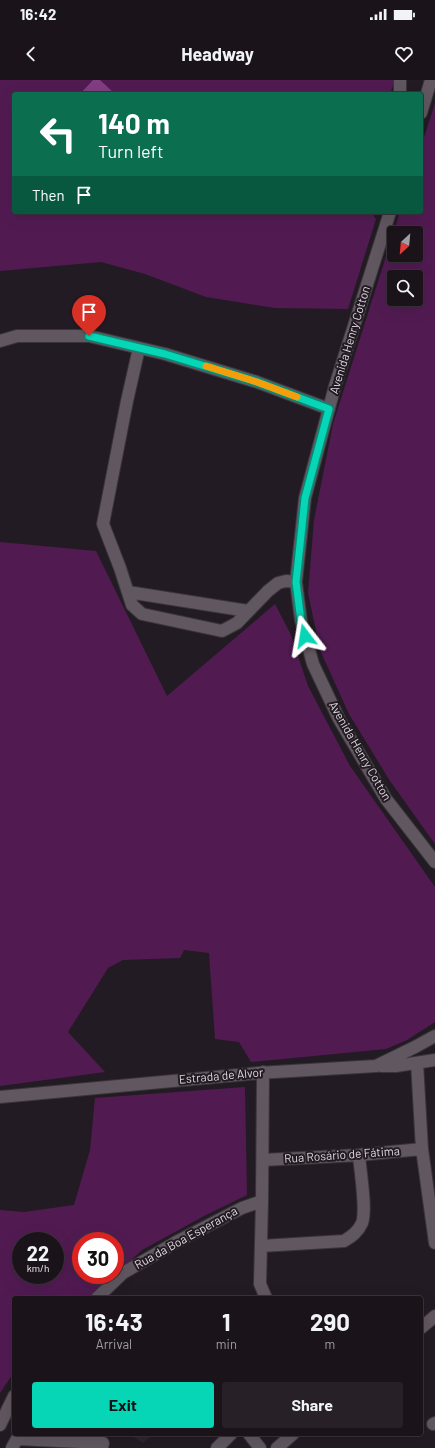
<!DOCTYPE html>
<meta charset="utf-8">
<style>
:root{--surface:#1a141a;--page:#272127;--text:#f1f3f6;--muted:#9f9ea2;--line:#383339;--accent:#06d5b6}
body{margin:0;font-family:Barlow,sans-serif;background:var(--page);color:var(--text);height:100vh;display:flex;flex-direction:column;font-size:15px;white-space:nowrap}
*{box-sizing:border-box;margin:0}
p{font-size:13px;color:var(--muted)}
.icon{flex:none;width:22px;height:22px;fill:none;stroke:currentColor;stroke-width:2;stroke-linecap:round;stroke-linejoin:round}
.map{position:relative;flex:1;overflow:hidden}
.details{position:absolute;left:12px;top:1216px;width:411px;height:140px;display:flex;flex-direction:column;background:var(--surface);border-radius:4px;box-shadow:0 4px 16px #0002,0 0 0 1px var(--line)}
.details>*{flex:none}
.guide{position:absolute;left:12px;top:12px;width:411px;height:122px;border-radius:4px;box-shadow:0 4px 16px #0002,0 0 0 1px var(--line);background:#0b6e4f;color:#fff;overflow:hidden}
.needle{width:26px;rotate:206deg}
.tools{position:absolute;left:387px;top:146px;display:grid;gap:8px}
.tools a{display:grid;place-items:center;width:36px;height:36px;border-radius:4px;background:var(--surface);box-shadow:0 4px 16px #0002,0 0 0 1px var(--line);font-size:20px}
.speed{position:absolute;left:12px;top:1152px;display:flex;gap:8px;font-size:20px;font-weight:700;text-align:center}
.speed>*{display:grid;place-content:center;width:52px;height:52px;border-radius:50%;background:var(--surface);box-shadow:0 4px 16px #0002,0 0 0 1px var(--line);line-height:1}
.speed small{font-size:10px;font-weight:400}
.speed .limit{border:6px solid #d22;background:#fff;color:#111}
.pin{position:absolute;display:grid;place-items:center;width:34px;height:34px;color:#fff;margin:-41px -17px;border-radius:50% 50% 50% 0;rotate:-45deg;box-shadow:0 0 4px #0007}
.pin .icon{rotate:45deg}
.me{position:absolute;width:44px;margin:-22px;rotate:346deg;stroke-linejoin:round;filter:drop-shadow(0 0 3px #0008)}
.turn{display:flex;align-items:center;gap:14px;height:84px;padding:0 20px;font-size:18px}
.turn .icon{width:52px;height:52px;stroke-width:2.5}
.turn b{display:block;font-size:28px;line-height:34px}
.then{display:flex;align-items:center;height:38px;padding:0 20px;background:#0003;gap:8px;font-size:15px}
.eta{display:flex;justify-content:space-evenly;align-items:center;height:68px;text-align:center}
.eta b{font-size:24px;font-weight:700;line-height:28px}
.primary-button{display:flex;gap:8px;margin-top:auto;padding:8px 20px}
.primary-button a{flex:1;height:46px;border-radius:4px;background:var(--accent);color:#111;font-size:16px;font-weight:700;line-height:46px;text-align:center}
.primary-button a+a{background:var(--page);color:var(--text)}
.status{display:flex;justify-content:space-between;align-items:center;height:28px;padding:0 20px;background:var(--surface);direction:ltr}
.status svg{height:11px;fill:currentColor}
header{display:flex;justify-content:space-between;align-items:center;height:52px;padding:0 20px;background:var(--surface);font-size:18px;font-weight:700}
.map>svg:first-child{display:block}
.built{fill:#302330}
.green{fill:#511b52;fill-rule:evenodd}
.water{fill:#813e82}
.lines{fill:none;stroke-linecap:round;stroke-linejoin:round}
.minor-casing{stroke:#3a353a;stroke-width:14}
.minor{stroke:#615760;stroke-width:12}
.route-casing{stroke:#048a76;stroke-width:10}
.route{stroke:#06d5b6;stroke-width:7}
.slow{stroke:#f59e0b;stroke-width:7}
.labels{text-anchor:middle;stroke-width:4;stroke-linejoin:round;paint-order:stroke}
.street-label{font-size:12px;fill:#dfdadf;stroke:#231b23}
</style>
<div class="status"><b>16:42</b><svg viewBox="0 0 49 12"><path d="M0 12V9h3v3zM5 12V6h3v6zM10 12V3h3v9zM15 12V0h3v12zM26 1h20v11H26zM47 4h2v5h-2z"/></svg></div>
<header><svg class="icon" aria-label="back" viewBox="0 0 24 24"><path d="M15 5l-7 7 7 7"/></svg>Headway<svg class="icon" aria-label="heart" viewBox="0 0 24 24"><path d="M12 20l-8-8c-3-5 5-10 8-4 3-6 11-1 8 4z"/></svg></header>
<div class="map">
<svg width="435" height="1368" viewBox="0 0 435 1368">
<rect width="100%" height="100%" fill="#231b23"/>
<path class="built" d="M129,1354H154L143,1363Z"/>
<path class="green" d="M0,0H395L390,14H14V132H371L376,139L348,229L275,228L206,217L145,194L101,182L0,191Z
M435,23V764L390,701L349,634L320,570L308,513L314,440L333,344L400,132H421V67ZM394,153H416V175H394ZM394,197H416V219H394Z
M0,462L96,471L167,616L275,524L291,555L308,606L350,686L435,807V942L407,960L386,969L251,982L239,962L215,959L209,873L184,870L180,878L123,880L108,888L68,952L105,992L0,1006Z
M245,1007L247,1115L204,1136L142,1170L115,1195V1161H81V1195H115L90,1218H14V1292L0,1313V1130L24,1132L74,1125L90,1070L95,1018ZM21,1161H55V1195H21Z"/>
<path class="water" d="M93,0H100L115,14H80Z"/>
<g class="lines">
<g class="minor-casing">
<path id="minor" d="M400,14V0
M421,33L431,0
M390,132L335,306L305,418L296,502L301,541L313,584L339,639L386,719L435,782
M0,261L17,256H89L165,274L257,302L329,329
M139,268L127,321L103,444L120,488L132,525L142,534L222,551L237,543L268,511L278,503L286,501L296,502
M128,512L248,531
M417,983L422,1069L435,1163
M381,986H396L435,980
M263,992L262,1121L260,1204L266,1218
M0,1017L258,993L376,986L415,967L435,956
M263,1080L359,1075L422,1069
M261,1166L344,1161C352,1156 358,1152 362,1143C367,1130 360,1090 359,1075
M97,1218L123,1193L178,1161L242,1128L262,1121
M421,1248L435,1236
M433,1344L435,1343
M0,1345L14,1316
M249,1354L260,1368
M12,1368L17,1359L103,1363L102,1368
M217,1368L231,1354
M277,1368L293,1354"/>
</g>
<use href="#minor" class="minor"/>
</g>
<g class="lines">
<g class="route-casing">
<path id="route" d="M89,256L165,274L257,302L329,329L305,418L296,502L301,541L305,556"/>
</g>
<use href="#route" class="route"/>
<path class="slow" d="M206,286L257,302L297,317"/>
</g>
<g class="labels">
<g class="street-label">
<text transform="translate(350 260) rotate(-73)" y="4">Avenida Henry Cotton</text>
<text transform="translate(360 671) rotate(60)" y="4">Avenida Henry Cotton</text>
<text transform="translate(221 996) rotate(-5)" y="4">Estrada de Alvor</text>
<text transform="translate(342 1075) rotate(-4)" y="4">Rua Rosário de Fátima</text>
<text transform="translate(186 1158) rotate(-29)" y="4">Rua da Boa Esperança</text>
</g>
</g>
</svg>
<div class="tools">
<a><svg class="needle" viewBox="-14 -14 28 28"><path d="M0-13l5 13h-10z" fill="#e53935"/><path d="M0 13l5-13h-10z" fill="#9f9ea2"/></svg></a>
<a><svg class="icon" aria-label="search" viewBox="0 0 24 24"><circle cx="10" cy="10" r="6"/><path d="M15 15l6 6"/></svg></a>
</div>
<div class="speed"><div>22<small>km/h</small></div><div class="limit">30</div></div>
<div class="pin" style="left:89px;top:256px;background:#d93025"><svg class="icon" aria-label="arrive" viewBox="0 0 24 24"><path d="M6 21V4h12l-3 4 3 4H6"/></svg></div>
<svg class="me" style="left:305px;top:556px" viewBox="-20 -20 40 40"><path d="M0-17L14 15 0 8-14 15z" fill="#06d5b6" stroke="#fff" stroke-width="4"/></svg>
<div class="guide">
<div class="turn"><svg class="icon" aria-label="left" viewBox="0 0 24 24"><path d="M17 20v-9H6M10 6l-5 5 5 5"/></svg><div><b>140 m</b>Turn left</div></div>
<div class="then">Then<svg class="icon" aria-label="arrive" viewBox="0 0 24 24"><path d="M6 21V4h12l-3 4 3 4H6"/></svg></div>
</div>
<section class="details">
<div class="eta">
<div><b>16:43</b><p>Arrival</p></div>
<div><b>1</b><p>min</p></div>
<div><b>290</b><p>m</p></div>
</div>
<div class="primary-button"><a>Exit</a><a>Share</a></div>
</section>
</div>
